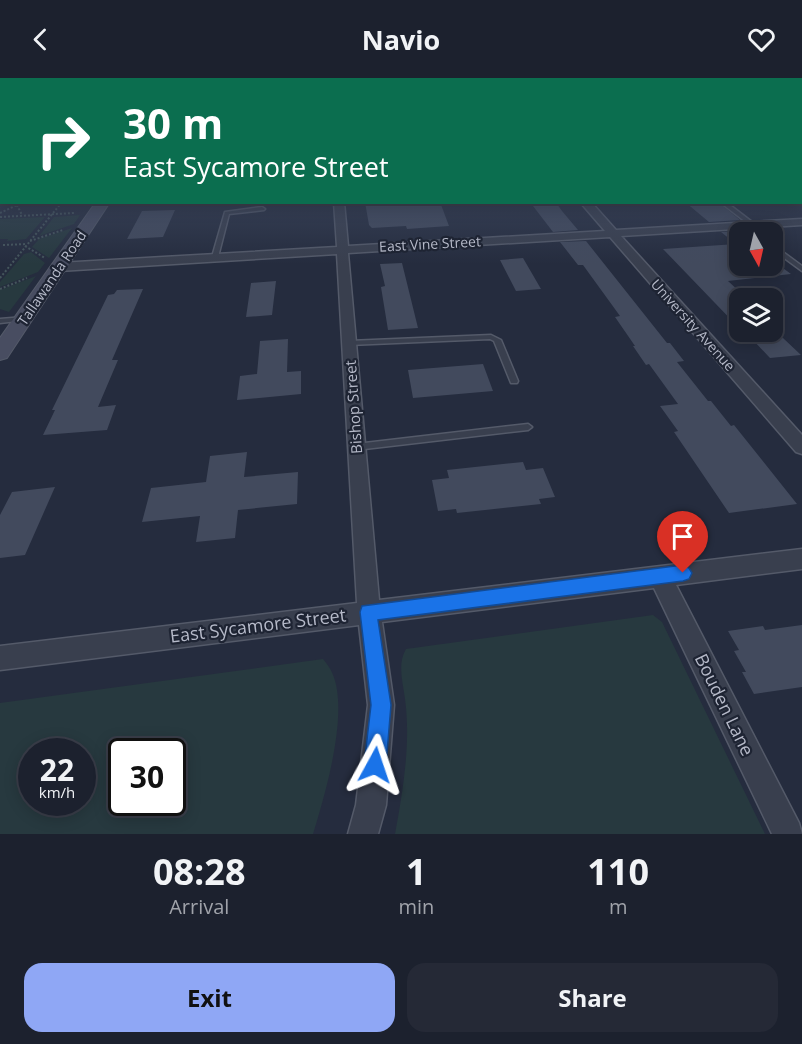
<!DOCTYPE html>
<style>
:root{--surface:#1c212e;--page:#252936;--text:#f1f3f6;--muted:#a0a3aa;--line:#3a3e4a;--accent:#8fa7f5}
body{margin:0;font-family:"Open Sans",sans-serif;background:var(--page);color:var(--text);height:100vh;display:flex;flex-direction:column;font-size:22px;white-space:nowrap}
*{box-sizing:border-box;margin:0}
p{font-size:20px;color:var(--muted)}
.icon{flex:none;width:33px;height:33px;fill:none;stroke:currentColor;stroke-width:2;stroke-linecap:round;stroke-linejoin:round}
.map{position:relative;height:756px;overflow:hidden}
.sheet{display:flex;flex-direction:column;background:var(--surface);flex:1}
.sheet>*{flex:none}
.banner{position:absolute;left:0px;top:0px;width:802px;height:126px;box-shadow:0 3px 15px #0003,0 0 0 2px var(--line);background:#0b6e4f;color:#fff;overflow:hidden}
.needle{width:39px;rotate:172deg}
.tools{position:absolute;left:729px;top:144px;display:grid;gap:12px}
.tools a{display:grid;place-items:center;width:54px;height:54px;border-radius:12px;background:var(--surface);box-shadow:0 3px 15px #0003,0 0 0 2px var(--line);font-size:30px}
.speed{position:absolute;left:18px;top:660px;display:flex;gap:12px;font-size:30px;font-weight:700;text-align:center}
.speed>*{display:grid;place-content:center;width:78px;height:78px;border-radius:50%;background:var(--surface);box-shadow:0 3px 15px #0003,0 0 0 2px var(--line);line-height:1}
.speed small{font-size:15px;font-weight:400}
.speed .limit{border:3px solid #111;border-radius:9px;background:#fff;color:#111}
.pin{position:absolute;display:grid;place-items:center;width:51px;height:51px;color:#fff;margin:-62px -26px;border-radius:50% 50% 50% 0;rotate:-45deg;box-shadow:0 0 6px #0007}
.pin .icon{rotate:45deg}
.me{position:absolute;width:66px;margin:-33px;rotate:5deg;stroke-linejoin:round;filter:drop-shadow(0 0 4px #0008)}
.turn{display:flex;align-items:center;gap:21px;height:126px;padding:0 24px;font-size:27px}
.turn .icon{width:78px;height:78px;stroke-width:2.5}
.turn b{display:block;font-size:42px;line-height:51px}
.eta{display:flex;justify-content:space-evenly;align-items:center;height:102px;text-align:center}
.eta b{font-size:36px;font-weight:700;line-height:42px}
.cta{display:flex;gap:12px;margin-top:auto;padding:12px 24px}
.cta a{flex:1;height:69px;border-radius:18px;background:var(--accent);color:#111;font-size:24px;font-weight:700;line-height:69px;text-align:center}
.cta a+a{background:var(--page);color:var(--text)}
header{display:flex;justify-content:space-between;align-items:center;height:78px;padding:0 24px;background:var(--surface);font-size:27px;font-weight:700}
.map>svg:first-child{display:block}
.green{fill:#27393f;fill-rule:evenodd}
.building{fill:#424a5d}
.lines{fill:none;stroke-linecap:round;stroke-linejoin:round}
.lane-casing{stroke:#545a69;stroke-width:3}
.street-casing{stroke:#545a69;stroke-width:3}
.secondary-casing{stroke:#545a69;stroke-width:2}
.path{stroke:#45565c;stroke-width:2;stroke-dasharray:2 2;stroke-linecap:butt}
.lane{fill:#393f4e;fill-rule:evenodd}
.street{fill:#393f4e;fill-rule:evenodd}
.secondary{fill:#484d61;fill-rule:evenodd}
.route{fill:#1a73e8;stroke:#114b97;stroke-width:1.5}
.labels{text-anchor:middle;stroke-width:4.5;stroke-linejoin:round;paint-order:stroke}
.far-street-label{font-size:14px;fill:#b6bac9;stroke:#1e2433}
.street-label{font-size:15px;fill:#b6bac9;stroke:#1e2433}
.near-street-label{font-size:18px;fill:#b6bac9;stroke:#1e2433}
</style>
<header><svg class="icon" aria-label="back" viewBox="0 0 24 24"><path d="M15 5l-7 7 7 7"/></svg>Navio<svg class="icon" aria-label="heart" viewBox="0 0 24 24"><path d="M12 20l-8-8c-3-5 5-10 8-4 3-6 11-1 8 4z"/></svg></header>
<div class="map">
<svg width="802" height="756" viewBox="0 0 802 756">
<rect width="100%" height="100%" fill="#252c3e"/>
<path class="green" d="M80,137L74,146L39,158L54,139Z
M45,139L26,161L7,163L8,161H0V141Z
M72,150L49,180L32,169L39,161Z
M31,174L45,185L38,194L0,209V204L24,176Z
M36,198L9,234L0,231V212Z
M653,537L662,544L765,756H395C403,713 411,665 405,621C403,605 397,586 406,571Z
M323,581C327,586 331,591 333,597C349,636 325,717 313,756H0V625ZM32,674H82V724H32ZM122,674H172V724H122Z"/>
<path class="building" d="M365,124H440L449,148L407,151L406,148L372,150L369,147Z
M685,124H718L740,142L709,144Z
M557,126L562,133L578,152L553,154L533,128Z
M175,132L163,159L127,161L142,133Z
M740,153V188H772V182L791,196L728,203L740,214V251L663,171L736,166L721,154Z
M586,163L667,265H670L684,283L677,284L708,323H711L731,348L734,347L797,426L729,435L674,354L678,353L660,328L678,326L649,286L646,287L633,268H635L615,239L620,238L583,187H578L560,164Z
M523,180L541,211L516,213L500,182Z
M402,185L418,250L388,252L381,209L385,208L380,186Z
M276,203L272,237L246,239L251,205Z
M143,211L112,282H118L98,329L116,327L107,352L43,357L55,332H52L108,217L114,216L117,212Z
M783,260L801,277L770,280L753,262Z
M288,261L287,294L301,293V316L237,322L240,298L257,296L260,263Z
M483,286L493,313L413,320L408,292Z
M247,374L244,399L298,394L297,426L238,432L235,460L196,464L200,438L142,444L151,410L206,404L210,378Z
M523,384L526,392L543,390L555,419L539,421L541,426L457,435L456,431L438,433L432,402L449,400L447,392Z
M55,409L25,477L0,480V437L12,414Z
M802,547V609L754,616L742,594H746L734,573L739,572L728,553L763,548L765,552Z"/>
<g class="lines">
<g class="lane-casing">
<path id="lane" d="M801,93H802V95H801Z
M720,124H726L756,147L751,148Z
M262,129L265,131L264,132L229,136L218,179L213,180L212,179L225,134Z
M772,166L802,188V193L772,171Z
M24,239L27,241L26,242L0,245V241Z
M491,257L501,262L518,303L517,305H511L494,263L490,261L349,267L345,265L349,263Z
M528,346L532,349L528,352L356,372L352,369L356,366Z"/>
</g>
<g class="street-casing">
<path id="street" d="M801,96L802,97V103L801,102Z
M334,124H344L348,168L605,153L580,124H591L616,152L802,141V147L621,158L802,357V376L796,374L610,159L348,175L379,522L802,471V491L676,507L799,745L802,756H772L654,510L382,544L394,627L386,727L378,756H348L356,727L368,627L359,547L0,592V568L357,525L337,176L59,193L53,189L59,185L337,169Z"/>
</g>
<g class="secondary-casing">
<path id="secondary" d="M96,124H110L7,280L0,282V260Z"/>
</g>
<path class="path" d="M20,124L17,127L22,137
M0,135L17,127
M0,139L74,135
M30,163L63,152
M3,167L27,166
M25,168L45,180
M0,200L62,124
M0,211L27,200"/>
<use href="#lane" class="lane"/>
<use href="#street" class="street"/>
<use href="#secondary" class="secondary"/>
</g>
<linearGradient id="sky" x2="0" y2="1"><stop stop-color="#141822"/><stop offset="0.43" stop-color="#404b63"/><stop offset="1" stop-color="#404b63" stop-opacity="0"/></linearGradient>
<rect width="802" height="186" fill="url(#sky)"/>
<path class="route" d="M683,487L689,490L692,495L689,501L683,503L378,542L391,627L386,687L382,695L375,698L368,695L364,687L371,627L360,534L362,528Z"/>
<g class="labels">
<g class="far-street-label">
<text transform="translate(430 166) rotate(-3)" y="5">East Vine Street</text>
<text transform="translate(52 200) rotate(-56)" y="5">Tallawanda Road</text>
<text transform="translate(693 247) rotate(48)" y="5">University Avenue</text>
</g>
<g class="street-label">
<text transform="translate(354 329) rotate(-94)" y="5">Bishop Street</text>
</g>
<g class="near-street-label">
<text transform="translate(258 548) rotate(-7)" y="6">East Sycamore Street</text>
<text transform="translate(724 627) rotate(64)" y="6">Bouden Lane</text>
</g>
</g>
</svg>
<div class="tools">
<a><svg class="needle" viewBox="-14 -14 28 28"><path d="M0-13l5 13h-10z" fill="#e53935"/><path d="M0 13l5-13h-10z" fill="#a0a3aa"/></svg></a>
<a><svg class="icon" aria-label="layers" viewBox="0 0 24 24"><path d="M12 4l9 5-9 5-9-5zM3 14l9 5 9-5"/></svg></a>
</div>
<div class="speed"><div>22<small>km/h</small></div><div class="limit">30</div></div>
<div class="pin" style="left:683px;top:495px;background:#d93025"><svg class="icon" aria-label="arrive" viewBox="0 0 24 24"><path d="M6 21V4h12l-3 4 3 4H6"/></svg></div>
<svg class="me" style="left:375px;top:687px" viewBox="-20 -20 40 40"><path d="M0-17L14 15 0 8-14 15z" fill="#1a73e8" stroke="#fff" stroke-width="4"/></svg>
<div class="banner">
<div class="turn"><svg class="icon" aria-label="right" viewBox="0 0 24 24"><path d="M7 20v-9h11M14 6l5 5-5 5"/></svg><div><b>30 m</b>East Sycamore Street</div></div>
</div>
</div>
<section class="sheet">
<div class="eta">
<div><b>08:28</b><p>Arrival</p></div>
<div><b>1</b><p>min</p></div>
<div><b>110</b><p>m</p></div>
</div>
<div class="cta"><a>Exit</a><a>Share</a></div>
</section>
